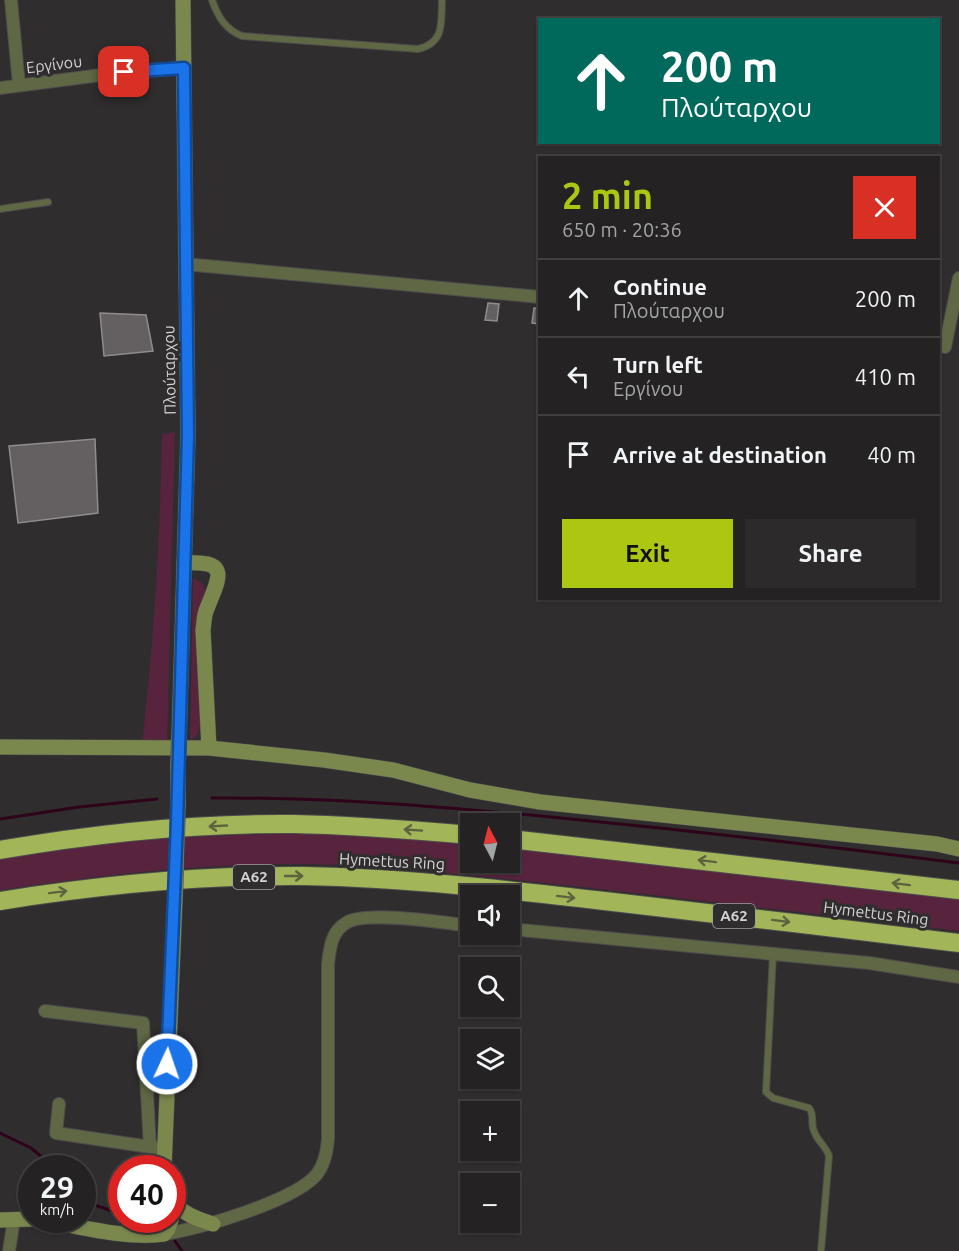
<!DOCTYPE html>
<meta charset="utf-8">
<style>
:root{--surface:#242222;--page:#2c2a2a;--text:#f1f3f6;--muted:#a3a4a5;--line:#413f40;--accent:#acc612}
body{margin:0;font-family:Ubuntu,sans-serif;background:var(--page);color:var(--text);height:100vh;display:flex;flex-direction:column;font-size:22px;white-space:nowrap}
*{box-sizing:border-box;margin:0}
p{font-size:20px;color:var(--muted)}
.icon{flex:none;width:33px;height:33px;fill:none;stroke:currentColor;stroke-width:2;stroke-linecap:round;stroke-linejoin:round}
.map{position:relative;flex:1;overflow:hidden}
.panel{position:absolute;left:538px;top:156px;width:402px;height:444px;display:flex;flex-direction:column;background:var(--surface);border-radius:0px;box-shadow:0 2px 4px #0004,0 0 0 2px var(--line)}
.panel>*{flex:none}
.top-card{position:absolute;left:538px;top:18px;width:402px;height:126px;border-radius:0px;box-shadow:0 2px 4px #0004,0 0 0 2px var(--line);background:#00695c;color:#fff;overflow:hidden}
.needle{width:39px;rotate:353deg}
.buttons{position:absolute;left:460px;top:813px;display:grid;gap:12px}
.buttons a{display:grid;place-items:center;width:60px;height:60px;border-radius:0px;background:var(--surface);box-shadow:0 2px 4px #0004,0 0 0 2px var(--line);font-size:30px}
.speed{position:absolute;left:18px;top:1155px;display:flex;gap:12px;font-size:30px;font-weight:700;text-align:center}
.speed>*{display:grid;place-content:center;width:78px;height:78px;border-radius:50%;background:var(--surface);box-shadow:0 2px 4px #0004,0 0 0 2px var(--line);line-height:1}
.speed small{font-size:15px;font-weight:400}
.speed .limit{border:9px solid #d22;background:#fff;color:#111}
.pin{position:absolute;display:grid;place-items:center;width:51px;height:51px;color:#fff;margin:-26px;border-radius:12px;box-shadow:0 3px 9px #0006}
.me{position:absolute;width:66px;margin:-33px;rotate:3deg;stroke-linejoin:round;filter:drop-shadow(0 0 4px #0008)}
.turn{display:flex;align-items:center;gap:21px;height:126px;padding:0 24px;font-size:27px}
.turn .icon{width:78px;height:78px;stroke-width:2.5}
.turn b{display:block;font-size:42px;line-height:51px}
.round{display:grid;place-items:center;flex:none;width:63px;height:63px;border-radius:0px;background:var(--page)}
.headline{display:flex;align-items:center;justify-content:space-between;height:102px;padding:0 24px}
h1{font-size:36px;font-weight:600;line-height:45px;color:var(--accent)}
.primary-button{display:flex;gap:12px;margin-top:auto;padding:12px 24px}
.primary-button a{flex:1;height:69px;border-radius:0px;background:var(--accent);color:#111;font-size:24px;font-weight:600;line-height:69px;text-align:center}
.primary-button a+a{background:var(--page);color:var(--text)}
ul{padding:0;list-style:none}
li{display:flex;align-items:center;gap:18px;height:78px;padding:0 24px;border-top:2px solid var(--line)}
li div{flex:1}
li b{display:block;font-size:22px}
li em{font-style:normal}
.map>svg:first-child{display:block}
.grass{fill:#58233d}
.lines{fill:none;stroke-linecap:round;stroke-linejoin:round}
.stream{stroke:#2d041a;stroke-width:3}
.building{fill:#646061;stroke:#908c8d;stroke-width:1.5}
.lane-casing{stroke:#4d4b4c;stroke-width:8}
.street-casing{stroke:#4d4b4c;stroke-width:14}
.secondary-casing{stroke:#4d4b4c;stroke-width:16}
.highway-casing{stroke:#4d4b4c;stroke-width:20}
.lane{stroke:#5f6744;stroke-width:6}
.street{stroke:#5f6744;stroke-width:12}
.secondary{stroke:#7a874d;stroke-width:15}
.highway{stroke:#a2b559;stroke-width:18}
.secondary-bridge-casing{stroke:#4d4b4c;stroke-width:16;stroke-linecap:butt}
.secondary-bridge{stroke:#7a874d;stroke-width:15}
.oneway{stroke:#5e633f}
.route-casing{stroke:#114b97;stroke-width:15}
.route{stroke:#1a73e8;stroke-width:10}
.labels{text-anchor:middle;stroke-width:6;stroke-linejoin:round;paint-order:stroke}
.shield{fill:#302d2e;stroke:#a2a0a1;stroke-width:1.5}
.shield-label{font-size:15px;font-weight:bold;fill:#d3d1d2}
.street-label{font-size:16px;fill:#d3d1d2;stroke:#302d2e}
</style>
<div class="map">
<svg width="959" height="1251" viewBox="0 0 959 1251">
<rect width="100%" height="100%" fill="#302d2e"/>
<path class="grass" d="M175,432L167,743L142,744C154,641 160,538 162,434Z
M193,579C202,581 205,585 206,594L201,721C200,730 198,736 190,741Z
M289,833L363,835L471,843V862H510V847L959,899V931C824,915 690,899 555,884C466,875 378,864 289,864C192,864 96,876 0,890V857L140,839Z"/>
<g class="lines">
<path class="stream" d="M212,798C329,797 445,807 561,818C694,831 827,846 959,863
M0,819L79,807L157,799
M0,1133L31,1148L55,1168
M82,1193L95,1205L115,1212
M175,1241L182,1251"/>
</g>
<path class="building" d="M488,303L499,304L497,321L485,320Z
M534,308L540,309V324L532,323Z
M100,313L146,315L153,351L104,356Z
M95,439L98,513L18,523L9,446Z"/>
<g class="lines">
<g class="lane-casing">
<path id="lane" d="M212,0C218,17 225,29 242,36L418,49C445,43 441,22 442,0
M0,209L48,202
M773,954L766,1092L773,1098L809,1108C815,1115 810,1122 814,1131C817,1141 826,1146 829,1156L821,1251"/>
</g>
<g class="street-casing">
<path id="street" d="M11,0L19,85
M0,88L124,72L184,68
M185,264L540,297
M945,347L959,278
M510,929L869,963L959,977
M45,1011L143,1023L150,1147
M59,1104L56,1133L157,1148
M164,1234C197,1230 297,1200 317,1174C325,1164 327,1151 328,1139V964C330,948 331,932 346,923C365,910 446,923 471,926
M9,1251L14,1219"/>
</g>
<g class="secondary-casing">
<path id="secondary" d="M184,563C233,560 218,579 206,611C204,616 204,624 203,630L209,748
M179,740L188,435L183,0
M0,747L209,748L324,760L393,770L470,790L540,802L937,844L959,849
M178,804V765
M164,1168L175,900
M172,1200C182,1214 198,1219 213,1224
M0,1220L32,1219
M42,1220C81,1227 124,1239 164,1234L168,1229L171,1220"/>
</g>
<g class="highway-casing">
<path id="highway" d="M510,839L959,890
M0,850C97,833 195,823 294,824C353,825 412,830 471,835
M0,901C100,885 202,875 304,876C407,878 510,890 613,902C728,915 844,929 959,943"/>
</g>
<use href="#lane" class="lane"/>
<use href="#street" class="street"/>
<use href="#secondary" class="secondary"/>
<use href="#highway" class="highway"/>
<g class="secondary-bridge-casing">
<path id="secondary-bridge" d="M178,765L179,740
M175,900L178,804"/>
</g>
<use href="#secondary-bridge" class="secondary-bridge"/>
</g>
<defs><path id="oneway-shaft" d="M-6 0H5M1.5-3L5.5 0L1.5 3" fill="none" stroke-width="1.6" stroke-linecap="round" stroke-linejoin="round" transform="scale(1.5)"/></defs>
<g class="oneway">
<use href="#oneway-shaft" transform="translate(218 826) rotate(177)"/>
<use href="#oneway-shaft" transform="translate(413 830) rotate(-176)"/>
<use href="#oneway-shaft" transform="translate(707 861) rotate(-173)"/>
<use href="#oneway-shaft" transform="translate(294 876)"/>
<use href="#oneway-shaft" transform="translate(901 884) rotate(-173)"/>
<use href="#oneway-shaft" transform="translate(58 892) rotate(-7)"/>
<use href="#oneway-shaft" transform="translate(566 897) rotate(7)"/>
<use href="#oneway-shaft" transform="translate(781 921) rotate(7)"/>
</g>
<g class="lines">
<g class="route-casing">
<path id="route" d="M124,72L184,68L188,435L177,823L167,1064"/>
</g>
<use href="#route" class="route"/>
</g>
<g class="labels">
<g class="shield">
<rect x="233" y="865" width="42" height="24" rx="4.5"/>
<rect x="713" y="904" width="42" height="24" rx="4.5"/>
</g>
<g class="shield-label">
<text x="254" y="882">Α62</text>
<text x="734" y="921">Α62</text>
</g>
<g class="street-label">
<text transform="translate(54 64) rotate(-7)" y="6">Εργίνου</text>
<text transform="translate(169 370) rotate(-91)" y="6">Πλούταρχου</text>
<text transform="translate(392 861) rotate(3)" y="6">Hymettus Ring</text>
<text transform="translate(876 913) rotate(7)" y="6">Hymettus Ring</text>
</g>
</g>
</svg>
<div class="buttons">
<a><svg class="needle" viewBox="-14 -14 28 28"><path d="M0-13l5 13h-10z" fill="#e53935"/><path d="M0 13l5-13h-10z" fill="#a3a4a5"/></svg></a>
<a><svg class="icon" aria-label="sound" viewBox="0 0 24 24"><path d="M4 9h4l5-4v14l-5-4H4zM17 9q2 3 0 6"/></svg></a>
<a><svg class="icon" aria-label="search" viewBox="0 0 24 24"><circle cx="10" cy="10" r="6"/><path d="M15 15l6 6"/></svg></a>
<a><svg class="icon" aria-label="layers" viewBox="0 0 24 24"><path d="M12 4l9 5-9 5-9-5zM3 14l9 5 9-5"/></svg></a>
<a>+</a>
<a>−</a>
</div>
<div class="speed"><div>29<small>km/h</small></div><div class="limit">40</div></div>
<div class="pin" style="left:124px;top:72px;background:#d93025"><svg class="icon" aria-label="arrive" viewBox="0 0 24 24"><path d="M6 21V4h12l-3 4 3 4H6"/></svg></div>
<svg class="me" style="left:167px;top:1064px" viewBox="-20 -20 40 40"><circle r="17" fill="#1a73e8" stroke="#fff" stroke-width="3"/><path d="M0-11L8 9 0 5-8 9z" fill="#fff"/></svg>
<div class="top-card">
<div class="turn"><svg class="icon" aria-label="ahead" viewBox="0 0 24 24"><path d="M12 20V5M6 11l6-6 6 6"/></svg><div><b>200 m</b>Πλούταρχου</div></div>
</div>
<section class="panel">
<div class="headline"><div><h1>2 min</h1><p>650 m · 20:36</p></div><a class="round" style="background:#d93025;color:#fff"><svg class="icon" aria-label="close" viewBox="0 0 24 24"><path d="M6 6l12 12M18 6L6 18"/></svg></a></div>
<ul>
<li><svg class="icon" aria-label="ahead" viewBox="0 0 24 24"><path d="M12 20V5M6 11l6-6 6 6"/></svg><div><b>Continue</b><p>Πλούταρχου</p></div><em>200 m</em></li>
<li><svg class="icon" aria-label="left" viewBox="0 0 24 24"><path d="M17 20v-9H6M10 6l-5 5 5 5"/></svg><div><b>Turn left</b><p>Εργίνου</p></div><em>410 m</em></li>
<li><svg class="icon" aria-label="arrive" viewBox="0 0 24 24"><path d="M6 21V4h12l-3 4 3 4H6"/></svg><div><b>Arrive at destination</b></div><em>40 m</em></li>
</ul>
<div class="primary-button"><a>Exit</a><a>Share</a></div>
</section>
</div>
